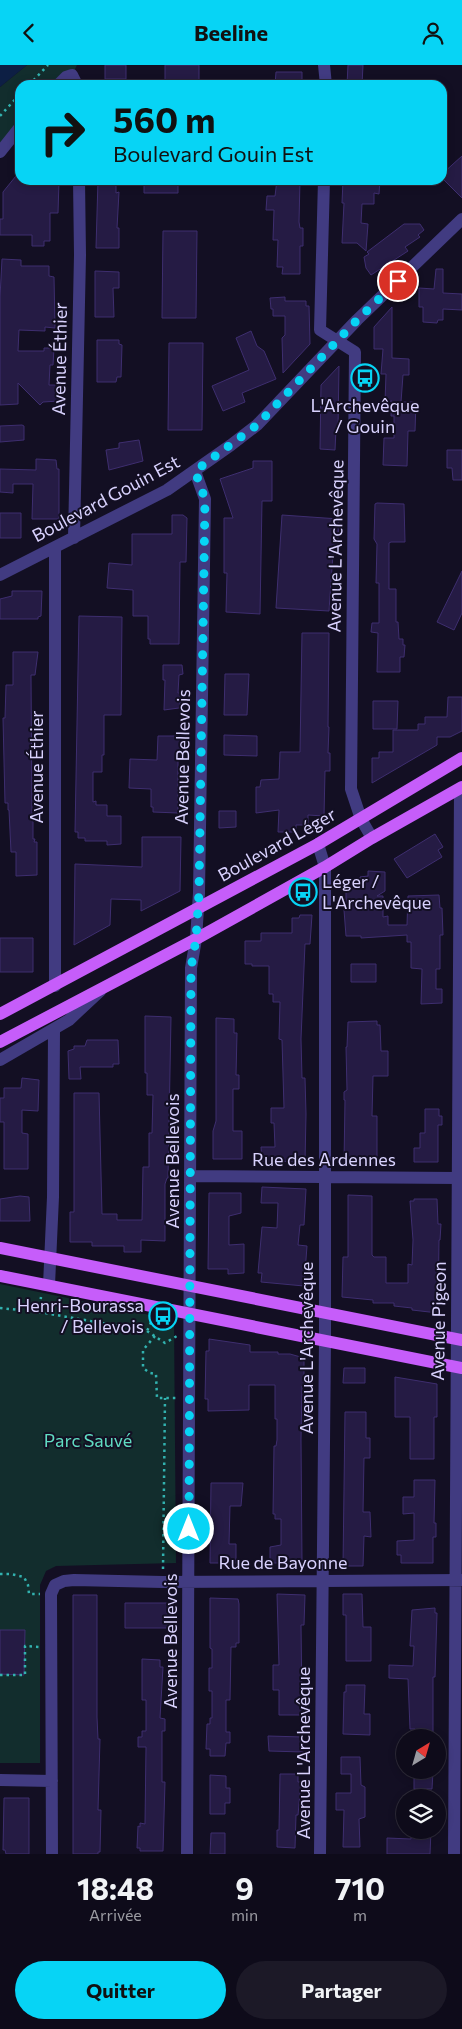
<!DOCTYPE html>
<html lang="fr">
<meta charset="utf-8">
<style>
:root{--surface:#0e0b1a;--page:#1c1927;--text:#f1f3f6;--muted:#9b9ba2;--line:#2e2b39;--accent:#07d4f5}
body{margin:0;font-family:Commissioner,sans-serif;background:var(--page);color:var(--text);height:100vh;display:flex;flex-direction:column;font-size:19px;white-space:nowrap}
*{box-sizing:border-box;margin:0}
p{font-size:16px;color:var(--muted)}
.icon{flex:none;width:28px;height:28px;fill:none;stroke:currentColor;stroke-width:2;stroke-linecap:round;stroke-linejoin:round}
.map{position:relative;height:1789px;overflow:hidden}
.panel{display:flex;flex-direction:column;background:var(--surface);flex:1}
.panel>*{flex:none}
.guide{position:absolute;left:15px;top:15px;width:432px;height:105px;border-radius:15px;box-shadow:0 2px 8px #0003,0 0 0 1px var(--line);background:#07d4f5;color:#111;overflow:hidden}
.needle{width:32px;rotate:37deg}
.buttons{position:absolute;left:396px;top:1664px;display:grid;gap:10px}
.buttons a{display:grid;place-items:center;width:50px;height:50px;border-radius:50%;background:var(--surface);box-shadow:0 2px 8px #0003,0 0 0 1px var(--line);font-size:25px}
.pin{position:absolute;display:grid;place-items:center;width:42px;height:42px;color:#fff;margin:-21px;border:2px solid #fff;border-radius:50%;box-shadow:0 1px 5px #0007}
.me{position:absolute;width:55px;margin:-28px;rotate:0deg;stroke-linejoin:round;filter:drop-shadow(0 0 4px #0008)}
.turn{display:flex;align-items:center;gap:18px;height:105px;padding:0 15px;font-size:22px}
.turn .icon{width:65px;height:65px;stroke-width:2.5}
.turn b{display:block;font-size:35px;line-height:42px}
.eta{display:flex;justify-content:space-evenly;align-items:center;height:85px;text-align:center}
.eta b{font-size:30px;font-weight:700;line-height:35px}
.primary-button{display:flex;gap:10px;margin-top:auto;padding:10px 15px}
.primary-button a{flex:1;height:58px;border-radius:30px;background:var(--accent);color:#111;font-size:20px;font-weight:700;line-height:58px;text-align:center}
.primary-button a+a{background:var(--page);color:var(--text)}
header{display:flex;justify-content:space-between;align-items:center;height:65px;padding:0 15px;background:var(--accent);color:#111;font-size:22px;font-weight:700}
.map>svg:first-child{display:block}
.green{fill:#122d2d}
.water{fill:#0d1f44}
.building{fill:#251b44;stroke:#3e2e6f}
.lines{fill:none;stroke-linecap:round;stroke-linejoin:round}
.path{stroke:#32b2af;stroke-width:2.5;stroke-dasharray:2.5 4;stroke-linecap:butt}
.minor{stroke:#413b81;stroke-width:12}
.major{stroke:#c65dfa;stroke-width:12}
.route{stroke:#07d4f5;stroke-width:9;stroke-dasharray:0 16.2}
.labels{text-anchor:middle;stroke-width:4;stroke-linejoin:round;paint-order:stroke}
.street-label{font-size:18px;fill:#d9d2fe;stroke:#130f23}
.poi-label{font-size:18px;fill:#d9d2fe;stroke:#130f23}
.park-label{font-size:18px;fill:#60dcc2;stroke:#130f23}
</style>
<header><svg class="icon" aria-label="back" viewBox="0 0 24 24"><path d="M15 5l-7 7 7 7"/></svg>Beeline<svg class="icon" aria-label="person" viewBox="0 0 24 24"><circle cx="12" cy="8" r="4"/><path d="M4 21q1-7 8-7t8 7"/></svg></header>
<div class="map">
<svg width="462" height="1789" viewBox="0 0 462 1789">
<rect width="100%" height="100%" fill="#130f23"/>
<path class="green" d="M27,0H77L72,10L63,20H20V67L0,89V22Z
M0,1219L174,1255L176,1498L56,1501L46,1506L40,1520V1698H0Z"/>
<path class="water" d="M0,0H27L0,22Z"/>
<path class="building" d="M105,0H126V14H105Z
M165,0H199V17H165Z
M348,0H363L362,20H347Z
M276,7H302V20H275Z
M462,91V133L442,113V109Z
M20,106V115L59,116L58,148H50V176H44V181H32V170H0V154H3V127Z
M98,115H116V128L119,127L117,163H119V183H96Z
M144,115H178V128H144Z
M277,115H300L299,157L300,163H303V181H300V209H282L283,202H277L278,175H273L274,145H266L267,131H275Z
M343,115H380L379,129L374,128V139H362L361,158L368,159L366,186L357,178H342L344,138H342Z
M404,159H420L424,165L418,170L420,172L405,182L408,186L371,210L366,203L364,192L369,189L367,187Z
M163,166H197L196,253H162Z
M2,194L21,195V201H49V211L54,212L55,263L45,262V266L19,265L18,286H44V283H54L53,300H50L49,320H60L59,336L43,337L40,340L18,318V339L0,340V232Z
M436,204H443V228L462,229V245L443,244V255H438L437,258L423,257V242H419V223L434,224Z
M95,206L119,207V223H113L114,252H95Z
M285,232V236H306V241H309L310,279L283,308L282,273L285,270V251H273V244H271L270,233Z
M392,242V293L409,294V310H403L401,337H416L415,366H408L407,401L383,400L384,373H394V351H391L392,336L385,337L386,309H381L383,284H374V262Z
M251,266L257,281L264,286L276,314L242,328L245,337L223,346L212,321L249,305L236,273Z
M97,275H119V279L122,280L121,312H117L116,317H97Z
M169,278H203L202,365H168Z
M339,301L338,364H336L335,385L320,384L321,320Z
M22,360L24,361V375L0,377V361Z
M139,375L143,396L109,405L106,385L119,383V378Z
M447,385H462V415H453L452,403H447Z
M36,394L56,395L57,404H59V454H32L33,419H13V428L0,427V404L36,405Z
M253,396H272V436H262L260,549L226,547L227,508H224V453H233L220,414L253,403Z
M377,438L404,439L405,477H391L389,478V524H396V557H398L399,574H403V580H405L404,592H400V607H377L378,568L371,567L372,558H379V518H376L377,479L374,474L375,439Z
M0,448H21V473H0Z
M172,450H183L187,453L186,497H180L179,579H150V574H148V551H133V525L107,523L109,498L132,500V469H172Z
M282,450L339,454L337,489H333L329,546L276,543Z
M462,506V548L454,565L437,557Z
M12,526H42L41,551L38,552V554H0V534L12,531Z
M79,551L122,552L121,650H104V690H102V707H93V737L96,736V740H107V751H121V779L107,780V776H85V773H78V767H75Z
M302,568H329L328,662H329L328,688H330V706H325L324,751L308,750V760H296V767H278L279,745L256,748V722H260L261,715L279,714L280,687H300Z
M13,587H38L35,610H31L32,749H33V774H35L34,777H37V810L16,811V787H11L9,745H8V738H5L3,653H5L6,620H13Z
M163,600H182L183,609L179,610L178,628H182L179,643L164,645L165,615H163Z
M225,609H249L247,650H224Z
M448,632H462V666L450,672H437V680L372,718V693H379V687H393V665H418V659H425V652H447Z
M373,636H398L397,664H373Z
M224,670L257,671V691L224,690Z
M158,671H181V688H178V748L153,747V742H151V724L129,723L130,694L157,695Z
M219,746H236V762L219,763Z
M435,769L443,782L438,785L442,792L407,813L394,794Z
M142,772H181L180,826L141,846V835L111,834L110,860L74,880L75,799L142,802Z
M368,806L385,807V826L377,831H383V852L388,851V860H407L408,831L439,830L440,843H442L443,870H440V904H436V924H442V938L421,939L422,904L411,903V877H407V870L361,873V871H346L344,845H346V817H360V812L368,811Z
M300,850H312L310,879H305L301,974L302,1013H305L306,1049L305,1097L262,1096L261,1082H275L274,1058H271V1043H284L282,975L279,974L280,937H273V929H269V901H252V899H245V876H261V868H292V853H299Z
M0,873H33V907H0Z
M351,899H376V917H351Z
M145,951L171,952L168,1113H167L165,1119V1176L141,1175V1187H124V1181H92V1177H70V1147H74V1028H99L102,1149H117V1155H142L143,1102H149V1068H152L153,1030H147V1008H145Z
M216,953L234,954V968H237L236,1010H239V1024H233V1066H242V1094H213V1066L216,1056Z
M377,956V960H380L381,986H388V1011H373L372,1051H377V1098H344L345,1035H344V1027L347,1025L346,982H347L348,957Z
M87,975H118L119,999H113V1002H80L81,1014H69L68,986L74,984V981H85Z
M22,1013L39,1015L38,1046L22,1045V1068L28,1069V1104H4V1057H0V1033H4V1023H21Z
M425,1044H439V1051H442V1060H438V1097H414V1083H420V1068H425Z
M262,1122L306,1124L304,1160H300L298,1180L307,1181L304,1221L261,1217L262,1208H258L262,1162L277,1163L278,1138H261Z
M209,1128H241V1148L229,1151V1180L244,1179V1208L228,1209V1204H208Z
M348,1130L372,1131V1190L374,1192H386V1218H408V1199L412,1200L413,1175L410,1136H414V1134H437L438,1159H441L440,1175H439L438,1248L412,1245V1243L394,1241V1238H373V1235L342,1232L343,1192H348Z
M20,1131L29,1132L30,1156H0V1134Z
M209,1274L250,1280V1287H278V1289H290L304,1293V1321H302L301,1374L302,1498H272V1496H270V1482L281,1480V1454H275V1449H273L274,1381H276L277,1375V1354H275V1320H249V1345L208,1346V1334H205L206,1286H209Z
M344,1303H365V1318H343Z
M395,1312L437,1319V1352H434V1394H410V1352H395Z
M345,1347H366V1373H370V1393H364L363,1447H370L371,1472L364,1471L363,1501H343Z
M414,1415H435L434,1458H436V1472H433V1498H401V1490H397V1476L414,1475V1448L403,1449V1432H414Z
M211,1418H243L241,1441H230L229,1479H236V1498H210Z
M277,1529L305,1530L304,1560H301L302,1639H305V1650H279V1625H273V1600H279Z
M343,1529H362L363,1562H371V1596H346V1550H343Z
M73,1530H97V1652L98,1674H100L98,1745H101L100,1787H98V1789H73Z
M210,1533L238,1534L239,1539V1578H236V1582H231L230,1635H226V1667H230V1678H226L225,1691H210V1684H206L207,1659H210V1653H212V1626H209V1603H212V1584L210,1583Z
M125,1538H169L168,1563H125Z
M435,1543V1548H437L435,1612H433V1668H415V1664H410L408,1614L389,1613V1600L413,1601L414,1581H410L412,1545Z
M0,1565H25L24,1610L0,1609Z
M142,1594L160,1595V1602H163L160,1653L165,1654V1666H162V1717H165L163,1786H140V1783H137L138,1761L140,1762V1758L145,1759L146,1682H138V1672H142V1666H146V1635H142Z
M346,1620H365L364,1649H370V1670L343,1669L344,1627H346Z
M268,1671L303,1672V1687L269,1686Z
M341,1692H360L361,1720L365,1722V1752L359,1754L360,1782H343L344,1745H336V1728H351V1709H341Z
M414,1707H433L432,1724H414Z
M280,1709H298V1717H301L298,1750H296L295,1783L277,1782V1765H279Z
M210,1710L226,1711V1723H230V1738H225V1749H210Z
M4,1733H29V1789H6L5,1785H3Z
M411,1765H431L430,1789H387V1773L411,1774Z
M211,1768H225V1789H210Z"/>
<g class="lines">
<path class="path" d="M29,20L48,0
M0,51L20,29
M0,1243L39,1247L147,1266L153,1253
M39,1247L41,1232
M147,1266L165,1278L177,1271
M155,1271L143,1285V1303L150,1308L156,1309L157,1333H177
M163,1504L165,1333
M0,1509H11L24,1512L28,1520L29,1529H40
M0,1610H25V1581L40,1582"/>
<path class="minor" d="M324,0L326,20
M58,20L66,12L72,10L77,20
M0,87L20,62
M324,115L320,265L355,287L351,724L361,754L372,773
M74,473L80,190L79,115
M55,483V921
M0,510L167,425L231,380L257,360L357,255L462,154
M318,779L325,802V1275L320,1789
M0,995L69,955L100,926
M191,1111L457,1113
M49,1220L53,1132L54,966
M0,1715L52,1716
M52,1789L51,1529L55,1520L64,1516L74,1515L163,1517L462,1515
M187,1789L191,903L196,874L199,828L205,434L195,406
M454,1789L460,724"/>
<path class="major" d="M0,949L318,779L462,693
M0,977L196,874L325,802L372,773L462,722
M0,1183L462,1275
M0,1211L462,1303"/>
</g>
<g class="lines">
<path class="route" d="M189,1464L191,903L196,874L199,828L205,434L195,406L257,360L357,255L398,216"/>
</g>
<defs>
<g id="bus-ring" transform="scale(1.4375)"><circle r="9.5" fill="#130f23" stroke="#07d4f5" stroke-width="1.5"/><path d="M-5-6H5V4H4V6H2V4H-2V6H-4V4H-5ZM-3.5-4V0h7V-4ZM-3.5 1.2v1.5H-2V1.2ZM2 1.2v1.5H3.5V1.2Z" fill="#07d4f5"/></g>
</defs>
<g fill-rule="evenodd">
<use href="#bus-ring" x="365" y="313"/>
<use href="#bus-ring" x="303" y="827"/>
<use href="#bus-ring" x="163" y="1251"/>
</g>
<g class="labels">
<g class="street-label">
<text transform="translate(60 294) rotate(-89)" y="6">Avenue Éthier</text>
<text transform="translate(106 434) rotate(-28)" y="6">Boulevard Gouin Est</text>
<text transform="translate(336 481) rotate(-89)" y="6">Avenue L'Archevêque</text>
<text transform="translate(183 692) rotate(-89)" y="6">Avenue Bellevois</text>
<text transform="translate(37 702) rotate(-90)" y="6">Avenue Éthier</text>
<text transform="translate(277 780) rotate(-29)" y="6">Boulevard Léger</text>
<text x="324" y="1101">Rue des Ardennes</text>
<text transform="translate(173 1096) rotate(-90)" y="6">Avenue Bellevois</text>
<text transform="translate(439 1256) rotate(-89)" y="6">Avenue Pigeon</text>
<text transform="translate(307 1283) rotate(-90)" y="6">Avenue L'Archevêque</text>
<text x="283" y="1504">Rue de Bayonne</text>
<text transform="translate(171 1576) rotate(-90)" y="6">Avenue Bellevois</text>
<text transform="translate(304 1688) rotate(-90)" y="6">Avenue L'Archevêque</text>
</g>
<g class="poi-label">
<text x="365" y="347">L'Archevêque<tspan x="365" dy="21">/ Gouin</tspan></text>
<text x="322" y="823" text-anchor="start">Léger /<tspan x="322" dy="21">L'Archevêque</tspan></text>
<text x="144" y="1247" text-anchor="end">Henri-Bourassa<tspan x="144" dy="21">/ Bellevois</tspan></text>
</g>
<g class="park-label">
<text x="88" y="1382">Parc Sauvé</text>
</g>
</g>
</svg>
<div class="buttons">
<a><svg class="needle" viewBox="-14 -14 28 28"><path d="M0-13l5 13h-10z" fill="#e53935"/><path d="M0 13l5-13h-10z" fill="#9b9ba2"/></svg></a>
<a><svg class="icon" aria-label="layers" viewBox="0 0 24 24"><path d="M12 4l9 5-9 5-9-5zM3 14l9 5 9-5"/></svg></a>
</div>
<div class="pin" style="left:398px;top:216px;background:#d93025"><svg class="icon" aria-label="arrive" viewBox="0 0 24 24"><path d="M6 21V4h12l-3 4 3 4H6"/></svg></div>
<svg class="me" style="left:189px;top:1464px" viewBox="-20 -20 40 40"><circle r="17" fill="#07d4f5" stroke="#fff" stroke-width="3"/><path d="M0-11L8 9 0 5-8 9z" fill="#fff"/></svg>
<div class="guide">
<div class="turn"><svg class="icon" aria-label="right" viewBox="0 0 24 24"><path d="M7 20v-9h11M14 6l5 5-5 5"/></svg><div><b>560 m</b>Boulevard Gouin Est</div></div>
</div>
</div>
<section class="panel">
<div class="eta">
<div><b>18:48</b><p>Arrivée</p></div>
<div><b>9</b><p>min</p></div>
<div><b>710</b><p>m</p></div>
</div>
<div class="primary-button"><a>Quitter</a><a>Partager</a></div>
</section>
